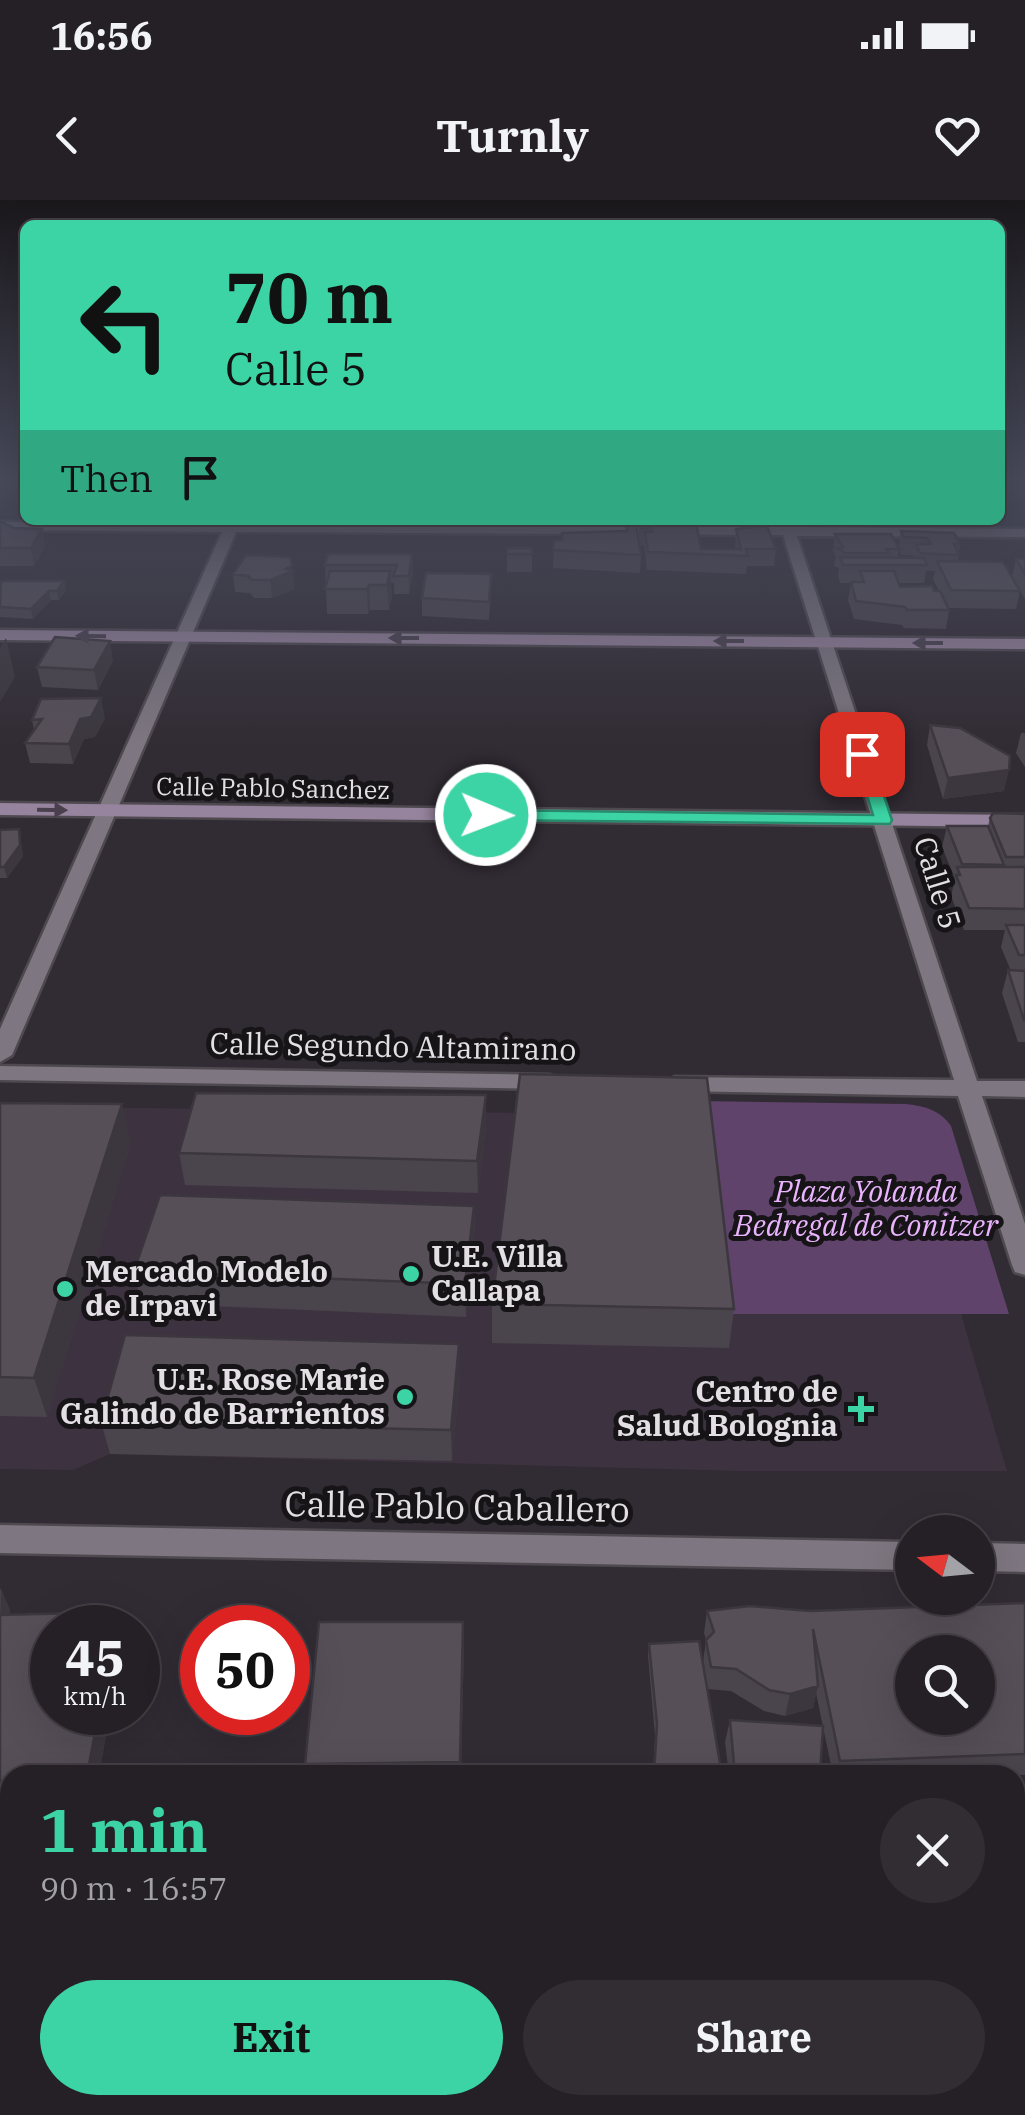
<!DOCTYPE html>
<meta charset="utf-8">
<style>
:root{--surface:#252026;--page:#312d32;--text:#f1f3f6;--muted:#a3a3a7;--line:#423e43;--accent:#3cd4a4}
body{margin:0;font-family:"IBM Plex Serif",serif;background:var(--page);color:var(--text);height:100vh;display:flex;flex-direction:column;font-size:38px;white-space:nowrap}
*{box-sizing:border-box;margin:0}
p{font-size:32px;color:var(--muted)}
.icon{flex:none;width:55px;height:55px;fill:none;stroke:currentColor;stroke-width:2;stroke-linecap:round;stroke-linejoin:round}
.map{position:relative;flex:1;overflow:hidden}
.panel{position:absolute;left:0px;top:1565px;width:1025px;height:350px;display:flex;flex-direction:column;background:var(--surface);border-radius:30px 30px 0 0;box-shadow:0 10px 40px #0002,0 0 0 2px var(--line)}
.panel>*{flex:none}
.top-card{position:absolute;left:20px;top:20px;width:985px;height:305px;border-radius:15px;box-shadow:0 10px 40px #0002,0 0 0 2px var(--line);background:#3cd4a4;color:#111;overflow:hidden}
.needle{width:65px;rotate:286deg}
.fabs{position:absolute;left:895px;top:1315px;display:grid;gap:20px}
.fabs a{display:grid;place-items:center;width:100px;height:100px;border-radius:50%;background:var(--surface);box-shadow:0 10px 40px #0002,0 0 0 2px var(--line);font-size:50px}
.speed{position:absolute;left:30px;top:1405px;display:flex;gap:20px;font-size:50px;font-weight:700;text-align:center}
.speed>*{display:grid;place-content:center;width:130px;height:130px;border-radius:50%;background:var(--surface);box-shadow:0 10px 40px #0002,0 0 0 2px var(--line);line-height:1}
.speed small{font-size:25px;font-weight:400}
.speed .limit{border:15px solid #d22;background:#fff;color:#111}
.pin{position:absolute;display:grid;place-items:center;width:85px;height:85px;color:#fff;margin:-42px;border-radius:20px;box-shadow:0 5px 15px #0006}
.me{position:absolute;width:110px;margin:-55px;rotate:91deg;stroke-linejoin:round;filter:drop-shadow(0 0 8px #0008)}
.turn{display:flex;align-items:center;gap:35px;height:210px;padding:0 40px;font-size:45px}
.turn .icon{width:130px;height:130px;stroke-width:2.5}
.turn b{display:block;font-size:70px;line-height:85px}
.then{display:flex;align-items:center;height:95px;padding:0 40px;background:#0003;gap:20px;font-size:38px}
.round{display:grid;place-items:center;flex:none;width:105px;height:105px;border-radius:52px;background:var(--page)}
.summary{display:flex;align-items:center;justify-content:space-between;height:170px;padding:0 40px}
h1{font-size:60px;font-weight:700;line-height:75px;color:var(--accent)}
.button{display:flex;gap:20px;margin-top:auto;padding:20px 40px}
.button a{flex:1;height:115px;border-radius:60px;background:var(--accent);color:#111;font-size:40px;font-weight:700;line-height:115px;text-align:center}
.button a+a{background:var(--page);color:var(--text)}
.status{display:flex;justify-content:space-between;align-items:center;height:70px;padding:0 50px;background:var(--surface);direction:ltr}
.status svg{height:28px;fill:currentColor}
header{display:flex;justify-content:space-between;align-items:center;height:130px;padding:0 40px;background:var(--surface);font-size:45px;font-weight:700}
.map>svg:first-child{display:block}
.built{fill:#3d3340}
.green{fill:#60436a}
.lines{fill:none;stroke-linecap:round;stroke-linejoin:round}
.minor-casing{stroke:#4e484f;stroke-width:5}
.secondary-casing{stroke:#4e484f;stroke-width:5}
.minor{fill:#7e7781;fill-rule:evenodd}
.secondary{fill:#96839d;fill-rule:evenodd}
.wall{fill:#4a444c;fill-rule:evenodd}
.shaded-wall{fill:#3c373e}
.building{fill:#564f58;stroke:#3c373e;stroke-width:2.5;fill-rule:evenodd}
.oneway{fill:#4a404d}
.route{fill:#3cd4a4;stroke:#278a6b;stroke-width:2.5}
.poi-dot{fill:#3cd4a4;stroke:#171418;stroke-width:4}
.labels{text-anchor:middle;stroke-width:10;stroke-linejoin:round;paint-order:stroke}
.far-street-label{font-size:25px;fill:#e3dfe4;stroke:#171418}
.street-label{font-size:30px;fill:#e3dfe4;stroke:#171418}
.park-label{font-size:30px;font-style:italic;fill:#e9b3fd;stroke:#171418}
.poi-label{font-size:30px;font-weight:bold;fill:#e3dfe4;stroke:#171418;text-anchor:start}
.near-street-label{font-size:35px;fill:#e3dfe4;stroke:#171418}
</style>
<div class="status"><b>16:56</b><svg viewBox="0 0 49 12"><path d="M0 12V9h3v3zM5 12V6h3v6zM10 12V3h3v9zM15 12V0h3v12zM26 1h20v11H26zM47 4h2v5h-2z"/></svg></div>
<header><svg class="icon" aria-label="back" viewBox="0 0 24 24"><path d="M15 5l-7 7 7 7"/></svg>Turnly<svg class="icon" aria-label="heart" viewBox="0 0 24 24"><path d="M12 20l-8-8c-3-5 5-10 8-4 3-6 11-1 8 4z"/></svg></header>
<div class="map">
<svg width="1025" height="1915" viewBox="0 0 1025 1915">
<rect width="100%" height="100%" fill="#312b33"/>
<path class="built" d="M0,906L520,913L725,1114H961L1007,1271H739L110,1254L73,1270L0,1269Z"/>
<path class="green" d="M700,901L906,904C924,906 940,910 951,926L1009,1114H725Z"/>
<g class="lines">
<g class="minor-casing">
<path id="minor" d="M227,320H241L239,324L781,327L778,320H792L794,327L1025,329V337L797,336L977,881H1025V897L982,896L1025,1024V1075L1015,1072L1012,1065L958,896L675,891L663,884L675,877L954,880L783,335L236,332L12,855L0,862V829L222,332L0,330V322L226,323Z
M0,866L550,875L562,882L550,889L0,880Z
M0,1325L912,1342V1370L0,1353Z
M978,1343L1025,1344V1372L978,1371Z"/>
</g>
<g class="secondary-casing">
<path id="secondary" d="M0,430L1025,439V449L0,440Z
M0,603L1025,615V627L0,615Z
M0,1786L10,1790V1830L0,1826Z
M239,1905H303L307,1915H243Z"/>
</g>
<use href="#minor" class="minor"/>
<use href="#secondary" class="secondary"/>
</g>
<path class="wall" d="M0,321L14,328L42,329L45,346L34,366H0Z
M639,323L701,349H735L736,329L776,349L774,366H747L746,374L647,370L644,345H640L641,355L640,373L553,368L554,340L626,331V324L639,339Z
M901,331L960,344L958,361L1020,391L1016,409L948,408L949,410L946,429L904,428L902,425L854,419L848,400L851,383H840L838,374L839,368L834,366L836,356L833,351L835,334L898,348ZM899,349L901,355H914L913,358L898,357ZM926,371H935L933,379L939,391L900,387L898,383H924Z
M507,348H532V372H507Z
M412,354L413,372L409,394H394V383H391L392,396L389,410H370L368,414H327L325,365Z
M246,355L295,389L272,398H254L250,393L235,392L233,374Z
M1016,359H1025V399L1012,377Z
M64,381L66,390L59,400H51L33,419L0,417V382Z
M491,392L489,420L422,416V398Z
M113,460L98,490L42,487L37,467Z
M105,518L95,537L84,539L73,564L30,563L25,543L34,530L32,520Z
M930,525L1004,591L943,599L927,545Z
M1021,533H1025V567L1016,553Z
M1025,614V842H1018L1002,793L1008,770L1011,771L1001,747L1005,730H964L951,696L955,679L942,647L947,626H988L990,618Z
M19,629L23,656L7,678H0V630Z
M486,895V927L478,993L185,985L179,953Z
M0,903L131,942L47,1217L0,1216Z
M474,1006L475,1038L466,1117L141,1103L134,1071Z
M492,1104L734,1109L729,1148L492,1143Z
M460,1176L452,1261L110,1254L101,1222Z
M0,1388L10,1410L9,1415L52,1512H110L99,1575H10V1602H0Z
M1025,1403V1575H833L816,1493L813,1508L785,1516L764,1511L731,1491L707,1489L722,1575H653L655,1536L648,1456L649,1444L703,1462L706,1440L704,1433L707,1411H810Z
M464,1444L461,1575H307L305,1564Z
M730,1520L823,1526L820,1575H729L725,1542Z
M645,1905H849V1915H671Z
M921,1905H1015L1025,1915H923Z"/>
<path class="shaded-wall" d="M42,329L45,346L34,366L31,348Z
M412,354L413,372L409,394V376Z
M292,366L295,389L272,398L270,380Z
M390,371L392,396L389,410L387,385Z
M64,381L66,390L59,400L57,391Z
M369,385L370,410L368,414L367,389Z
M49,391L51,400L33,419L31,409Z
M6,438L15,477L0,502V448Z
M110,441L113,460L98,490L94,470Z
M101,498L105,518L95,537L84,539L73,564L69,544L80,519Z
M1009,570L1004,591L943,599L948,578Z
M19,629L23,656L7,678L4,667Z
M486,895V927L478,993L477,961Z
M122,904L131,942L47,1217L34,1178Z
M474,1006L475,1038L466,1117L465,1084Z
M459,1144L460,1176L452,1261L451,1230Z
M1,1388L10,1410L3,1438L0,1430Z
M117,1412L122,1428H114Z
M463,1422L464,1444L461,1575L460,1562Z
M818,1486L813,1508L785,1516L790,1494Z
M99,1512H110L99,1575H87Z"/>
<path class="building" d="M0,321L14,328L42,329L31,348H0Z
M639,323H696L701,349H741L736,329L767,326L776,349H746L748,356L648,352L645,332H652L651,328H640Z
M626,324H636L641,355L553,350L554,340H562V333L627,331Z
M901,331L954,333L960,344H954L959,355L920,353L916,344H931L927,338L904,337Z
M835,334H891L899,349H886L889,353H845L837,348L843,347Z
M507,348H532V354H507Z
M328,354H412L409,376H393L397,365H325Z
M246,355L290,357L292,366L286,369L293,371L270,380H252L248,376L233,374Z
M840,357L924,358L927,365H843Z
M1016,359H1025V374Z
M937,361L1003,362L1020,391L951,390Z
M330,371H390L387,385H369L367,389H325Z
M860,371H894L900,387L932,386L934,391H940L949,410H907L905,407L856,401L851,382H864Z
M426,373L491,374L489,402L422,398Z
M1,381H64L57,391H49L31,409L0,407Z
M55,437L110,441L94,470L37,467Z
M101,498L91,517L80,519L69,544L25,543L42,519L32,520L41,499Z
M930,525L960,528L1010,556L1009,570L948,578Z
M993,613L1025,614V657H1006L990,618Z
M947,626H988L1004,665L962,664Z
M19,629L20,645L4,667H0V630Z
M957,667H1025V709L969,708L956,675H960Z
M1006,725H1025V755H1019Z
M1008,770L1025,771V820H1024Z
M520,874L707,878L734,1109L492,1104Z
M196,893L486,895L477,961L179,953Z
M0,903L122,904L34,1178L0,1177Z
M160,995L474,1006L465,1084L134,1071Z
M125,1135L459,1144L451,1230L101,1222Z
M1025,1403V1554L840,1561L813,1429L818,1486L790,1494L769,1490L736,1469L711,1467L706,1440L714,1432L707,1411L750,1406L810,1411ZM912,1452H978V1518H912Z
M117,1412L114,1428H52V1512H99L87,1575H10V1580L0,1581V1415Z
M319,1422H463L460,1562L305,1564Z
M699,1441L722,1575H654L657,1524L649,1444Z
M730,1520L823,1526L820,1574L735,1575Z
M1015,1713L1025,1714V1915H936L934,1905H1015Z
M712,1905H849V1915H738Z"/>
<defs><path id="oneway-solid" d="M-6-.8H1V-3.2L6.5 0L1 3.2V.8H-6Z" transform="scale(2.5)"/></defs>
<g class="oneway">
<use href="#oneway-solid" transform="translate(91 436) rotate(-179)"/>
<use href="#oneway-solid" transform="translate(404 438) rotate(-180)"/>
<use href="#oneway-solid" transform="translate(729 441) rotate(-180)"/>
<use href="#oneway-solid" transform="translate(928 443) rotate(-180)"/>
<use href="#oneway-solid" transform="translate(52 610) rotate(1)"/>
</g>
<linearGradient id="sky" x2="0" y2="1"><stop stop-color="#1b181c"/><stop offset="0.51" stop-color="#484a5b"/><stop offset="1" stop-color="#484a5b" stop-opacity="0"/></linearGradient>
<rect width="1025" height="546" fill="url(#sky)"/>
<path class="route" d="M856,551L870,554L892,620L890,624L486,620L477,615L486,610L873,615L854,554Z"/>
<g class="poi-dot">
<circle cx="411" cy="1074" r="10"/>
<circle cx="65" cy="1089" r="10"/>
<circle cx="405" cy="1197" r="10"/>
<path d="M856 1194h10v10h10v10h-10v10h-10v-10h-10v-10h10z"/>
</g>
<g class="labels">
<g class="far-street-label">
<text transform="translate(273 588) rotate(1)" y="9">Calle Pablo Sanchez</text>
</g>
<g class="street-label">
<text transform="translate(937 683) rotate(73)" y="10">Calle 5</text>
<text transform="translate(393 847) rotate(1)" y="10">Calle Segundo Altamirano</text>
</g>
<g class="park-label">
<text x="866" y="1002">Plaza Yolanda<tspan x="866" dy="34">Bedregal de Conitzer</tspan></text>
</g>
<g class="poi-label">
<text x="431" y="1067">U.E. Villa<tspan x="431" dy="34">Callapa</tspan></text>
<text x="85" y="1082">Mercado Modelo<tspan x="85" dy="34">de Irpavi</tspan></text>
<text x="385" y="1190" text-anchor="end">U.E. Rose Marie<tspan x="385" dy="34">Galindo de Barrientos</tspan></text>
<text x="838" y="1202" text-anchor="end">Centro de<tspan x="838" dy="34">Salud Bolognia</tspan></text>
</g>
<g class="near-street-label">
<text transform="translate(457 1307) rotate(1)" y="12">Calle Pablo Caballero</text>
</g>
</g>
</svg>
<div class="fabs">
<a><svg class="needle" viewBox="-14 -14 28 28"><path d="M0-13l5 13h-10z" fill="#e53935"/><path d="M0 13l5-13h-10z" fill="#a3a3a7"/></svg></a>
<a><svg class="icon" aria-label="search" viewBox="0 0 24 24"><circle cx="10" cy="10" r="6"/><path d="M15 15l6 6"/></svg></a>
</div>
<div class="speed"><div>45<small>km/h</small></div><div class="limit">50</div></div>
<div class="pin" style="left:862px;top:554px;background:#d93025"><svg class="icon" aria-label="arrive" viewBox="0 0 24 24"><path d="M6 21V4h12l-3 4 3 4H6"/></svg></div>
<svg class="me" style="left:486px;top:615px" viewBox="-20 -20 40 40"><circle r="17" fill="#3cd4a4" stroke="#fff" stroke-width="3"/><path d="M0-11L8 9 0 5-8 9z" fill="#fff"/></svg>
<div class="top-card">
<div class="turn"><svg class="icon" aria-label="left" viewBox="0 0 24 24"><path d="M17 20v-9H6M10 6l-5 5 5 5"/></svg><div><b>70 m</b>Calle 5</div></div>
<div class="then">Then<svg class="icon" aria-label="arrive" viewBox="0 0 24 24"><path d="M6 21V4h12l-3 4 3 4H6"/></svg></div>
</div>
<section class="panel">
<div class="summary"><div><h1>1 min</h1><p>90 m · 16:57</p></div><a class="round"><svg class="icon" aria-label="close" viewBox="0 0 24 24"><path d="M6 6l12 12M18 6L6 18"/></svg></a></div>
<div class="button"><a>Exit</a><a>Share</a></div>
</section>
</div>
